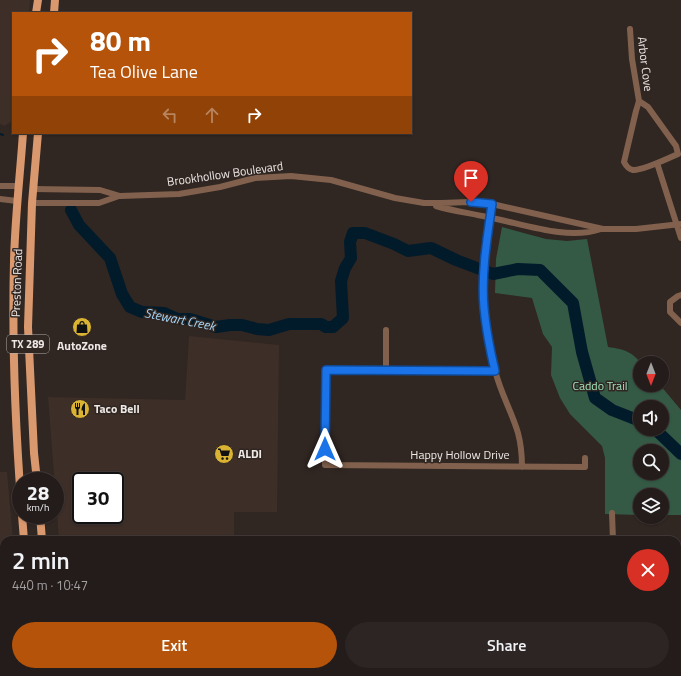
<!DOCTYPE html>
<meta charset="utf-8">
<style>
:root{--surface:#241c1a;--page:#2c2523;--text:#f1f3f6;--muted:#a3a1a2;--line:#413a39;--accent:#b45309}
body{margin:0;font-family:"Titillium Web",sans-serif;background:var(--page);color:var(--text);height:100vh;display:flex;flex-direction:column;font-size:15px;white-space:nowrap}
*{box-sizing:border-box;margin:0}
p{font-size:13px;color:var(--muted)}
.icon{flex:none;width:22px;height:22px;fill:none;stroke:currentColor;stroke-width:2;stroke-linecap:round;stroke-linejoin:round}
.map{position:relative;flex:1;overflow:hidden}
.details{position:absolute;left:0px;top:536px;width:681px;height:140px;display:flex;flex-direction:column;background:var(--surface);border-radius:12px 12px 0 0;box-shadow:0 1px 3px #0004,0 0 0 1px var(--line)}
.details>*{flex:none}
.hud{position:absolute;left:12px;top:12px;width:400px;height:122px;border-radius:0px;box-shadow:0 1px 3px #0004,0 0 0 1px var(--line);background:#b45309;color:#fff;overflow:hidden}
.needle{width:26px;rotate:180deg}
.fabs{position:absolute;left:633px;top:356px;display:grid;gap:8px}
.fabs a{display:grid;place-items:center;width:36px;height:36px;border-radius:50%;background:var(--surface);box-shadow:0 1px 3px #0004,0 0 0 1px var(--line);font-size:20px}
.speed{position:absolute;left:12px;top:472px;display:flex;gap:8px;font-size:20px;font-weight:700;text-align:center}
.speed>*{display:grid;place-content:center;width:52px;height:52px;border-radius:50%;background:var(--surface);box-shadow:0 1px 3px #0004,0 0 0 1px var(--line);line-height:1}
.speed small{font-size:10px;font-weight:400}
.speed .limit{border:2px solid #111;border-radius:6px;background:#fff;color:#111}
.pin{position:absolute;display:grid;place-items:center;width:34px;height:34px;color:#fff;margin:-41px -17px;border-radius:50% 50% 50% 0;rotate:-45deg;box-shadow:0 0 4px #0007}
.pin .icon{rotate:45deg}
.me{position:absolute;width:44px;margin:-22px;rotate:0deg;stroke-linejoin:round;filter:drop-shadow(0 0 3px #0008)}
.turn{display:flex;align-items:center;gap:14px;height:84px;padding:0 12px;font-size:18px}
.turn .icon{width:52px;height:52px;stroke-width:2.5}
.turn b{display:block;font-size:28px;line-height:34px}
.lanes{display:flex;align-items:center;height:38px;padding:0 12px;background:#0003;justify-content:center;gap:20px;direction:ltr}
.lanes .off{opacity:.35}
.round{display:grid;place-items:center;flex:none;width:42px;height:42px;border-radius:21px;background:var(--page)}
.headline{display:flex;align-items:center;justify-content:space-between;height:68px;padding:0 12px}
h1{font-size:24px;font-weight:600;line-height:30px}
.primary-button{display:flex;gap:8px;margin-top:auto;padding:8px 12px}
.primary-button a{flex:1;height:46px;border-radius:24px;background:var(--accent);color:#fff;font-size:16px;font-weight:600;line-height:46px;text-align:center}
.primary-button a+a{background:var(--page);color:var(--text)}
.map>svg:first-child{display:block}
.built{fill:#3d2e27;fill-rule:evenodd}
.forest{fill:#345a46;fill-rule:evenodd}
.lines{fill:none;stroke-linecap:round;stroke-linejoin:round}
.stream{stroke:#021b2b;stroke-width:2}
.river{stroke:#021b2b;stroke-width:12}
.minor{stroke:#81614d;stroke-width:6}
.major{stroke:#da986e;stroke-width:8}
.route-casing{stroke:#114b97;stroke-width:10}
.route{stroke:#1a73e8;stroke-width:7}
.labels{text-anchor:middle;stroke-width:3;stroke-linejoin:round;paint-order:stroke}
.shield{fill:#302622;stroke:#b5aeaa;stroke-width:1}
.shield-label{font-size:11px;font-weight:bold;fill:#eee8e5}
.street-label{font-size:12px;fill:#eee8e5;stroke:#302622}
.poi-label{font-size:12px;font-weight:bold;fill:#eee8e5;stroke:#302622;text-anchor:start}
.park-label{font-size:12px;fill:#9fe2bc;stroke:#302622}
.water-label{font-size:13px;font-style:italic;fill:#a6d6f7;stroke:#302622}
</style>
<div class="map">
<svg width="681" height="676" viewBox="0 0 681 676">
<rect width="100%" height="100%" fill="#302622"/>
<path class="built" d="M0,0H30L29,13H13V120L5,126L0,124Z
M189,336L279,345L277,512H234V540H59L48,397L185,400ZM81,481H115V515H81Z
M0,472H7L13,540H4V672H23L24,676H0Z
M69,672H232V676H69Z"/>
<path class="forest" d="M502,227L546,239L567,241L587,239L608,347C623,349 631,351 641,363L640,385H660L681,410V515H662V495H640V515L605,514V458L602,446L570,414L560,398L551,375L552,347L543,334L532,298L495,293L496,259ZM640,407H662V429H640ZM640,451H662V473H640Z"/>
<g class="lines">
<path class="stream" d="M0,134L3,135"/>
<path class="river" d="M71,210L79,225L110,258L122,294L130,307L142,312L164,313L177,319H190L216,327L230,325H242L257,329L269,330L289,324H321L326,327H333L343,318L341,281L345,268L351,258L350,242L353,233H365L394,244L408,251L431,248L456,260L493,274L518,269L540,270L573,303L582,352L595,398L612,410L640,421
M655,429L681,454"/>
<path class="minor" d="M630,29L632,59L639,101L636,111L624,162C626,166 628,169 633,170C642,171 669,158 678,154L676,146L648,107L639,101
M657,163L681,238
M0,186H18
M33,189L100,190L120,196L179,194L220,187L255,178L291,176L331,180L395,198L424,203H441L469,202L492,204L603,229H636L681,224
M0,199L17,201
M32,203H99L119,196
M492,204C487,238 481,273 484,307C485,328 490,350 495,370C500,392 512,412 518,433C521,444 522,455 522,467
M436,206C453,211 469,213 487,217C521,223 566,241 601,229
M681,295L678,296L670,302V312L681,323
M386,371V330
M495,371L326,370L325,465L585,467V458
M612,513L613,540
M280,672V676
M366,676V672
M538,676L542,672"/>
<path class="major" d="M36,13L38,0
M54,13L55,0
M37,481L34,453L28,327L32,203L38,133
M21,501C15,421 12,341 14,261C15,218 20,176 23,133
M22,515L24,540
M40,515L42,540
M32,672V676
M50,672V676"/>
</g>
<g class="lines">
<g class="route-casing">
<path id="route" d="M325,449L326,370L495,371C490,350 486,329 484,308C481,274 487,238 492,204L471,202"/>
</g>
<use href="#route" class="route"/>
</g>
<defs>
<g id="shop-disc" transform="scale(1)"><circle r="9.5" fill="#dbb333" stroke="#302622"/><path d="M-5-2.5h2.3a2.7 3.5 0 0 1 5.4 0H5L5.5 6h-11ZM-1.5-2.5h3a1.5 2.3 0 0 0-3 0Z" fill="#111"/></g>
<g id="restaurant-disc" transform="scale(1)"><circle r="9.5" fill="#dbb333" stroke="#302622"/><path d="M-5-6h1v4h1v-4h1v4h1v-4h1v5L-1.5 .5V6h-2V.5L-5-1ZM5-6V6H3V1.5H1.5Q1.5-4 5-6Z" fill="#111"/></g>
<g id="supermarket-disc" transform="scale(1)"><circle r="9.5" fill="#dbb333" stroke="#302622"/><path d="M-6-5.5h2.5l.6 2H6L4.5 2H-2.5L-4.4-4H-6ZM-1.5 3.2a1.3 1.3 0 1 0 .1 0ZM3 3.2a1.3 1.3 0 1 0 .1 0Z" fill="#111"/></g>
</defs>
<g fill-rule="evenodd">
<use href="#shop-disc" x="82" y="327"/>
<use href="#restaurant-disc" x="80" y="409"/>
<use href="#supermarket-disc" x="224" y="454"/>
</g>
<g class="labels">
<rect class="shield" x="7" y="335" width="42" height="18" rx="3"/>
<g class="shield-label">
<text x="28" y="348">TX 289</text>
</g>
<g class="street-label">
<text transform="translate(645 64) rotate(83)" y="4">Arbor Cove</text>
<text transform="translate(225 174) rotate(-8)" y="4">Brookhollow Boulevard</text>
<text transform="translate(17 283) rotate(-88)" y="4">Preston Road</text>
<text x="460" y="459">Happy Hollow Drive</text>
</g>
<g class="poi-label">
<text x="82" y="350" text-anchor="middle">AutoZone</text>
<text x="94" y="413">Taco Bell</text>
<text x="238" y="458">ALDI</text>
</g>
<g class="park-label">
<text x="600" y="390">Caddo Trail</text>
</g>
<g class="water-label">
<text transform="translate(180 319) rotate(11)" y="5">Stewart Creek</text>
</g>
</g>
</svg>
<div class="fabs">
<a><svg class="needle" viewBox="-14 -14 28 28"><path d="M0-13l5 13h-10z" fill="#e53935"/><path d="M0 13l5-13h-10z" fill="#a3a1a2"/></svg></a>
<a><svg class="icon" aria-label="sound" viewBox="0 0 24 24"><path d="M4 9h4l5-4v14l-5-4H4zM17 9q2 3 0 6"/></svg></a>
<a><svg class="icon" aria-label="search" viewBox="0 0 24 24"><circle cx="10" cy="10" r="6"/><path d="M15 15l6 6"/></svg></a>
<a><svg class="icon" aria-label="layers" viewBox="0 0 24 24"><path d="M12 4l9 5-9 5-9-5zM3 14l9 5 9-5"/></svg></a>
</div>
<div class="speed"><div>28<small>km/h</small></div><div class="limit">30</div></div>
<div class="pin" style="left:471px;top:202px;background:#d93025"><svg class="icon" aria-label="arrive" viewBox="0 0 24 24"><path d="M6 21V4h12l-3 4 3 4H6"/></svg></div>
<svg class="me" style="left:325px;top:449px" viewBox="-20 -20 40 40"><path d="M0-17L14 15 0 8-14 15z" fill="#1a73e8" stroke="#fff" stroke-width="4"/></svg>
<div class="hud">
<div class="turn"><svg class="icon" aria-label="right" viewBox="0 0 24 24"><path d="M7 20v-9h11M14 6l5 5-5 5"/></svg><div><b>80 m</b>Tea Olive Lane</div></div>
<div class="lanes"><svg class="icon off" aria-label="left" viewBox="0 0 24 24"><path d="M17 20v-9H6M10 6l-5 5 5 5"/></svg><svg class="icon off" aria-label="ahead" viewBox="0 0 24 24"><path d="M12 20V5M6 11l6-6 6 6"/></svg><svg class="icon" aria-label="right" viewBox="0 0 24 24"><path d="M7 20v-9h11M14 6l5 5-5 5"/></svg></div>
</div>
<section class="details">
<div class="headline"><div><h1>2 min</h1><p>440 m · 10:47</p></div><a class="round" style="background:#d93025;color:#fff"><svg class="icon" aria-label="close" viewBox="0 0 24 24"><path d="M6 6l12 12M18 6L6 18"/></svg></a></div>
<div class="primary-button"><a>Exit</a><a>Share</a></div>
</section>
</div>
